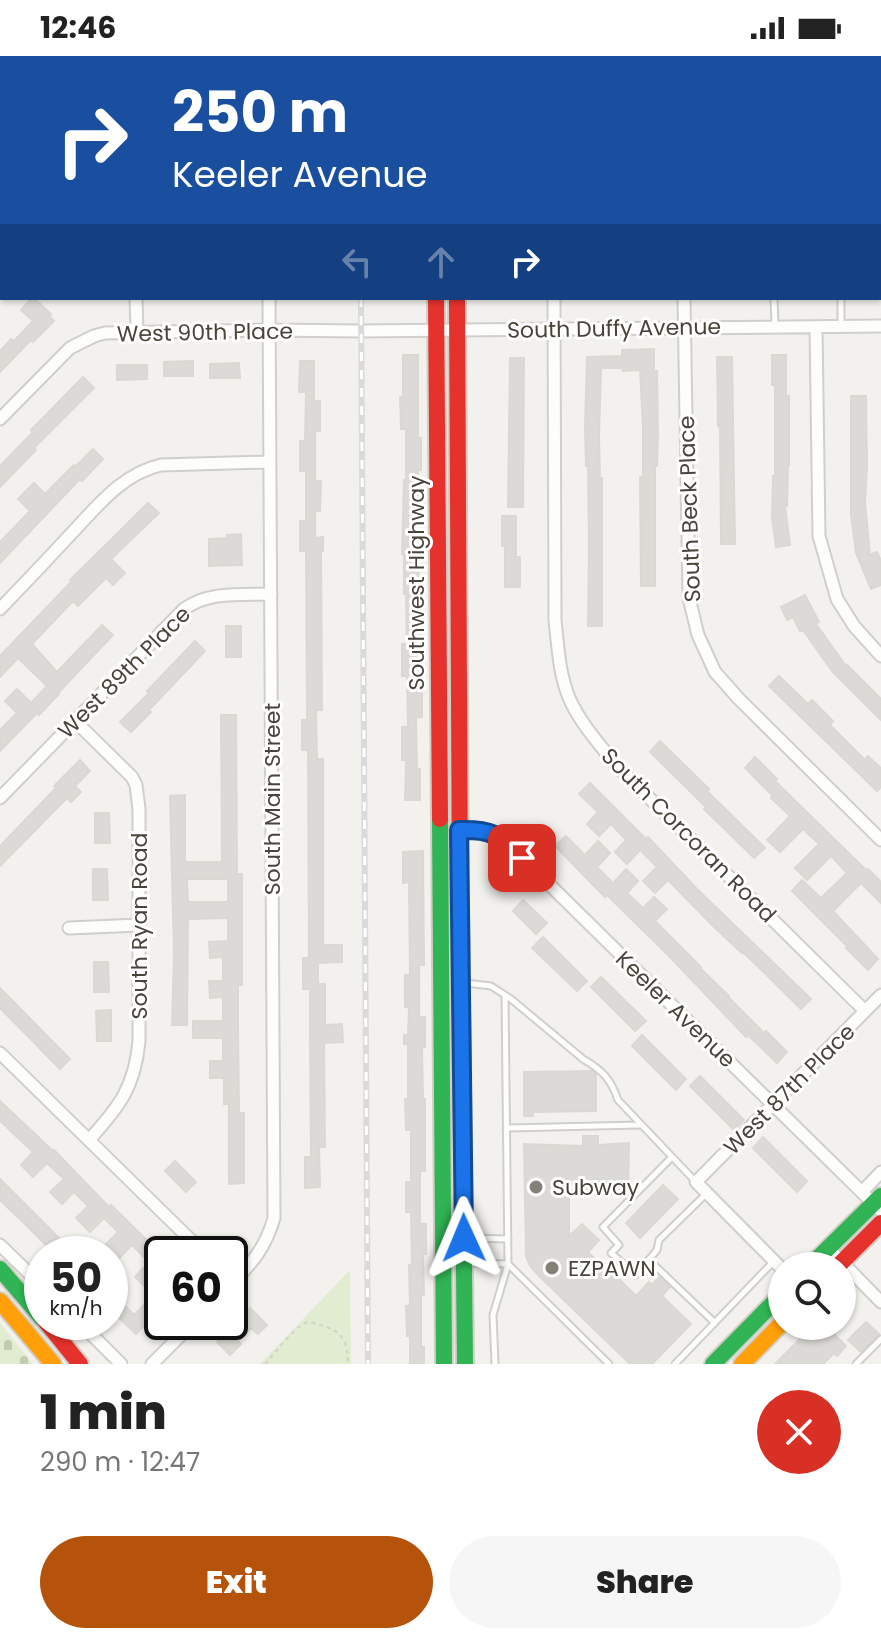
<!DOCTYPE html>
<meta charset="utf-8">
<style>
:root{--surface:#fff;--page:#f6f6f6;--text:#222;--muted:#767676;--accent:#b45309}
body{margin:0;font-family:Poppins,sans-serif;background:var(--page);color:var(--text);height:100vh;display:flex;flex-direction:column;font-size:30px;white-space:nowrap}
*{box-sizing:border-box;margin:0}
p{font-size:26px;color:var(--muted)}
.icon{flex:none;width:44px;height:44px;fill:none;stroke:currentColor;stroke-width:2;stroke-linecap:round;stroke-linejoin:round}
.map{position:relative;height:1308px;overflow:hidden}
.sheet{display:flex;flex-direction:column;background:var(--surface);flex:1}
.sheet>*{flex:none}
.banner{position:absolute;left:0px;top:0px;width:882px;height:244px;box-shadow:0 2px 6px #0004;background:#1a4fa0;color:#fff;overflow:hidden}
.buttons{position:absolute;left:768px;top:1196px;display:grid;gap:16px}
.buttons a{display:grid;place-items:center;width:88px;height:88px;border-radius:50%;background:var(--surface);box-shadow:0 2px 6px #0004;font-size:40px}
.speed{position:absolute;left:24px;top:1180px;display:flex;gap:16px;font-size:40px;font-weight:700;text-align:center}
.speed>*{display:grid;place-content:center;width:104px;height:104px;border-radius:50%;background:var(--surface);box-shadow:0 2px 6px #0004;line-height:1}
.speed small{font-size:20px;font-weight:400}
.speed .limit{border:4px solid #111;border-radius:12px;background:#fff;color:#111}
.pin{position:absolute;display:grid;place-items:center;width:68px;height:68px;color:#fff;margin:-34px;border-radius:16px;box-shadow:0 4px 12px #0006}
.me{position:absolute;width:88px;margin:-44px;rotate:359deg;stroke-linejoin:round;filter:drop-shadow(0 0 6px #0008)}
.turn{display:flex;align-items:center;gap:28px;height:168px;padding:0 40px;font-size:36px}
.turn .icon{width:104px;height:104px;stroke-width:2.5}
.turn b{display:block;font-size:56px;line-height:68px}
.lanes{display:flex;align-items:center;height:76px;padding:0 40px;background:#0003;justify-content:center;gap:40px;direction:ltr}
.lanes .off{opacity:.35}
.round{display:grid;place-items:center;flex:none;width:84px;height:84px;border-radius:42px;background:var(--page)}
.overview{display:flex;align-items:center;justify-content:space-between;height:136px;padding:0 40px}
h1{font-size:48px;font-weight:800;line-height:60px}
.cta{display:flex;gap:16px;margin-top:auto;padding:16px 40px}
.cta a{flex:1;height:92px;border-radius:48px;background:var(--accent);color:#fff;font-size:32px;font-weight:800;line-height:92px;text-align:center}
.cta a+a{background:var(--page);color:var(--text)}
.status{display:flex;justify-content:space-between;align-items:center;height:56px;padding:0 40px;background:var(--surface);direction:ltr}
.status svg{height:22px;fill:currentColor}
.map>svg:first-child{display:block}
.green{fill:#e1ecd0}
.cemetery{fill:url(#cemetery-stones)}
.building{fill:#dcdad6;stroke:#dbd8d4;stroke-width:2;fill-rule:evenodd}
.lines{fill:none;stroke-linecap:round;stroke-linejoin:round}
.lane-casing{stroke:#d1cfcb;stroke-width:9}
.street-casing{stroke:#d1cfcb;stroke-width:15}
.fast-casing{stroke:#d2cec5;stroke-width:20}
.slow-casing{stroke:#d2cec5;stroke-width:20}
.jam-casing{stroke:#d2cec5;stroke-width:20}
.path{stroke:#d3d1cc;stroke-width:2;stroke-dasharray:4 4;stroke-linecap:butt}
.lane{stroke:#fdfdfc;stroke-width:5}
.street{stroke:#fdfdfc;stroke-width:11}
.fast{stroke:#30b455;stroke-width:16}
.slow{stroke:#ff9f0a;stroke-width:16}
.jam{stroke:#e5322d;stroke-width:16}
.rail-casing{stroke:#dadada;stroke-width:6}
.rail{stroke:#fff;stroke-width:3;stroke-dasharray:9;stroke-linecap:butt}
.route-casing{stroke:#114b97;stroke-width:20}
.route{stroke:#1a73e8;stroke-width:14}
.poi-dot{fill:#848078;stroke:#fff;stroke-width:3}
.labels{text-anchor:middle;stroke-width:6;stroke-linejoin:round;paint-order:stroke}
.street-label{font-size:22px;fill:#494339;stroke:#fff}
.poi-label{font-size:22px;fill:#494339;stroke:#fff;text-anchor:start}
</style>
<div class="status"><b>12:46</b><svg viewBox="0 0 49 12"><path d="M0 12V9h3v3zM5 12V6h3v6zM10 12V3h3v9zM15 12V0h3v12zM26 1h20v11H26zM47 4h2v5h-2z"/></svg></div>
<div class="map">
<svg width="881" height="1308" viewBox="0 0 881 1308">
<defs>
<pattern id="cemetery-stones" width="16" height="16" patternUnits="userSpaceOnUse" patternTransform="scale(2)"><rect width="16" height="16" fill="#e1ecd0"/><path d="M2 7V4a2 2 0 0 1 4 0v3zM10 15v-3a2 2 0 0 1 4 0v3z" fill="#c3ccb3"/></pattern>
</defs>
<rect width="100%" height="100%" fill="#f3f1ee"/>
<path class="green" d="M350,1214L351,1308H260Z"/>
<path class="cemetery" d="M0,1267L33,1308H0Z"/>
<path class="building" d="M32,242H34L51,258L49,260L54,265L33,286L31,284L0,316V295L11,283L14,285L33,265L21,254Z
M654,293V315H657L658,380L657,410H655V530H641L640,421H643V371L640,314L623,315V312H601L599,381L600,422H602V570H588L589,490L588,410H586L585,371L587,301L622,300V294Z
M403,299H418V382H421V414H418V456H416V505H418L421,579H416V629H422V661L416,662L417,713H420V744H405L406,704H402V671H408L407,620H402V588H407L406,538H404V498H402L404,424H406V373H401L400,341H403Z
M772,299H786V340H789V409H788L787,450H785L790,489L776,491L772,462L773,420H775V329H772Z
M717,301H732L735,488H721L720,370H718Z
M510,302H524L523,451H508Z
M193,305V320H164V306Z
M300,305H314V345H320V375H315V425H321L320,455H315V482L323,481V495H321L322,654H316L317,703H323V889H342V906L318,907V928H325V969L342,968L343,986L324,987L325,1091H319L320,1131L305,1132V1101H311L310,982V933H303V902H309L308,694H302V664H307L306,495H300V465H306V415H300V385H305L306,336H299Z
M239,307L240,322H210V308Z
M117,309H147V323L117,324Z
M83,321L94,332L34,392L36,394L0,431V410L33,376L31,374Z
M851,340H866L867,409L865,447L870,499L877,496L881,505V529L871,533L856,497L851,459Z
M93,393L103,403L82,425L80,423L0,507V486L30,455L18,443L34,427L45,438L74,409L76,410Z
M148,447L159,457L111,503L125,517L113,529L106,522L78,550L73,545L32,588L57,616L102,569L113,579L58,637L59,638L39,659L37,657L0,695V674L17,657L5,645L17,633L31,647L47,630L18,602L0,621V600L72,525L70,524Z
M502,460H516V501H520V531H505V490H502Z
M241,478L242,509L209,510V483L227,482V479Z
M805,539L819,566L816,568L846,610L847,609L881,643V664L832,615L803,574L800,575L793,561L787,564L781,551Z
M226,570H241V601H226Z
M195,585L205,595L149,654L151,656L131,676L120,666L149,637L147,635Z
M779,620L808,648L812,644L833,665L830,669L865,704L868,700L881,712V731L877,735L769,630Z
M221,659H236L237,818H242V929H238V969L239,1057H244V1127L229,1128V1048H224V1022H210V1005H223V982H193V965H223V941L210,942L209,925H223V901L210,902L209,886L228,885V862L188,863L187,969H172L174,897L170,740L185,739V806H222ZM187,823H228V846H188Z
M660,685L709,733L707,735L765,792L754,802L704,753L706,751L650,696Z
M755,701L777,723L775,725L867,815L868,813L881,826V847L861,827L833,855L878,903L868,914L846,892L848,891L792,835L802,824L821,842L847,817L831,800L807,824L795,812L819,788L803,773L780,796L767,784L790,760L771,742L773,740L745,712Z
M80,704L90,715L75,730L81,736L71,746L67,742L0,810V790L56,732L54,730Z
M590,727L646,783L648,781L697,833L811,943L801,953L743,896L742,897L714,871L668,824L655,837L643,825L657,811L640,794L627,808L615,796L626,784L611,768L599,780L587,768L598,756L579,738Z
M95,757H109L110,787H95Z
M566,780L585,799L598,785L610,797L597,811L613,827L626,813L638,825L627,837L643,852L654,841L667,853L655,865L701,911L700,912L729,940L728,941L764,977L766,975L787,996L777,1007L748,979L746,981L669,900L607,839L605,841L555,790Z
M423,795L424,909H419V961H425V991H422L423,1043H425V1115H420V1168H426V1198H423L424,1239H421V1291H424V1308H410V1280H407L406,1250H410L409,1209H412L411,1156H406V1126H411V1074H406L405,1043H408V988H404V979H408L409,951H405V919H410L409,826L403,827V796Z
M93,813H107L108,844H93Z
M523,844L547,867L536,878L513,855Z
M543,881L587,925L577,935L532,892Z
M94,906H108L109,936H94Z
M601,921L646,965L635,975L591,931Z
M0,932L70,1003L60,1013L0,952Z
M111,954V985H97L96,955Z
M642,979L686,1023L676,1034L632,990Z
M592,1015L596,1018V1055L533,1056V1060H524V1016Z
M700,1020L744,1064L734,1074L690,1030Z
M0,1045L53,1095L54,1094L109,1151L111,1149L161,1198L151,1208L132,1189L110,1212V1198H101L107,1192L105,1189L118,1176L104,1162L90,1176L76,1162L88,1150L74,1136L62,1148L50,1136L64,1123L47,1107L33,1121L21,1109L33,1096L0,1065Z
M583,1080H598V1089L629,1087L628,1138L569,1139V1180L582,1168L599,1184L588,1196L610,1218L612,1216L636,1240L649,1226L652,1229L659,1221L670,1231L662,1240L691,1268L652,1308H630L535,1216L529,1208L526,1200L524,1088L583,1090Z
M763,1081L807,1125L797,1136L753,1092Z
M175,1105L196,1126L186,1136L165,1115Z
M0,1123L75,1198H55L24,1167L0,1144Z
M663,1129L678,1143L640,1182L626,1167Z
M143,1212L162,1231V1255L147,1270L145,1268L136,1278L110,1253V1234L134,1259L154,1239L135,1221Z
M250,1252L267,1269L258,1278L251,1272L238,1285L241,1288L230,1299L217,1286Z
M866,1266L879,1278L861,1296L848,1284Z
M828,1272L846,1290L837,1300L834,1297L823,1308H775L808,1275L817,1284Z"/>
<g class="lines">
<g class="lane-casing">
<path id="lane" d="M880,237H881
M774,242L775,270
M841,242V269
M466,927L491,930L511,943L583,1003C602,1014 611,1023 618,1044L696,1126
M505,939L508,1208L609,1308
M506,1072L640,1069
M672,1101L603,1171L619,1189L611,1197L636,1219L657,1194L659,1184L707,1137
M469,1182L508,1183
M649,1204L715,1267
M469,1207L508,1208L493,1259L495,1308
M675,1308L774,1205
M856,1308L881,1283"/>
</g>
<g class="street-casing">
<path id="street" d="M18,0L22,2
M265,0V2
M436,0V2
M552,0V2
M682,0V2
M78,2L80,0
M0,81L2,79
M136,242L137,275
M554,242L555,564C558,591 559,619 570,644C581,668 600,689 617,710L865,955
M684,242L689,542L698,579L715,616L739,643L881,784
M816,271L819,480L837,543L854,570L881,600
M0,363L70,292L94,280L105,277L269,274L361,275L881,270
M0,553C23,529 46,505 69,480C96,452 121,418 161,409L269,406
M75,665L132,721L136,729L139,753V985C135,1031 119,1051 89,1084
M0,742L184,553C209,535 241,539 271,538
M459,774H481L500,780L881,1155
M69,872L139,869
M0,997L205,1198
M862,1136L881,1116
M0,1189L42,1230
M828,1192L881,1246
M782,1213L696,1126L881,939
M230,1229C252,1207 265,1193 274,1162L269,242
M79,1266L121,1308
M152,1308L194,1266"/>
</g>
<g class="fast-casing">
<path id="fast" d="M440,763L444,1308
M460,842L465,1308
M810,1210L881,1140
M0,1213L42,1262
M713,1308L782,1238"/>
</g>
<g class="slow-casing">
<path id="slow" d="M0,1245L53,1308
M742,1308L782,1267"/>
</g>
<g class="jam-casing">
<path id="jam" d="M455,0L456,2
M436,242L440,763
M457,242L460,842
M838,1210L881,1167
M46,1266L80,1308"/>
</g>
<path class="path" d="M265,1308C272,1300 296,1270 305,1267C310,1265 318,1268 323,1270C344,1275 348,1289 348,1308"/>
<use href="#lane" class="lane"/>
<use href="#street" class="street"/>
<use href="#fast" class="fast"/>
<use href="#slow" class="slow"/>
<use href="#jam" class="jam"/>
<g class="rail-casing">
<path id="rail" d="M353,0V2
M361,242L368,1308"/>
</g>
<use href="#rail" class="rail"/>
</g>
<g class="lines">
<g class="route-casing">
<path id="route" d="M464,1182L459,774C494,773 498,779 522,802"/>
</g>
<use href="#route" class="route"/>
</g>
<g class="poi-dot">
<circle cx="536" cy="1131" r="8"/>
<circle cx="552" cy="1212" r="8"/>
</g>
<g class="labels">
<g class="street-label">
<text transform="translate(614 272) rotate(-1)" y="8">South Duffy Avenue</text>
<text transform="translate(205 276) rotate(-1)" y="8">West 90th Place</text>
<text transform="translate(689 453) rotate(-92)" y="8">South Beck Place</text>
<text transform="translate(416 527) rotate(-90)" y="8">Southwest Highway</text>
<text transform="translate(124 616) rotate(-45)" y="8">West 89th Place</text>
<text transform="translate(272 743) rotate(-90)" y="8">South Main Street</text>
<text transform="translate(689 779) rotate(45)" y="8">South Corcoran Road</text>
<text transform="translate(139 870) rotate(-90)" y="8">South Ryan Road</text>
<text transform="translate(676 953) rotate(44)" y="8">Keeler Avenue</text>
<text transform="translate(789 1033) rotate(-45)" y="8">West 87th Place</text>
</g>
<g class="poi-label">
<text x="552" y="1139">Subway</text>
<text x="568" y="1220">EZPAWN</text>
</g>
</g>
</svg>
<div class="buttons">
<a><svg class="icon" aria-label="search" viewBox="0 0 24 24"><circle cx="10" cy="10" r="6"/><path d="M15 15l6 6"/></svg></a>
</div>
<div class="speed"><div>50<small>km/h</small></div><div class="limit">60</div></div>
<div class="pin" style="left:522px;top:802px;background:#d93025"><svg class="icon" aria-label="arrive" viewBox="0 0 24 24"><path d="M6 21V4h12l-3 4 3 4H6"/></svg></div>
<svg class="me" style="left:464px;top:1182px" viewBox="-20 -20 40 40"><path d="M0-17L14 15 0 8-14 15z" fill="#1a73e8" stroke="#fff" stroke-width="4"/></svg>
<div class="banner">
<div class="turn"><svg class="icon" aria-label="right" viewBox="0 0 24 24"><path d="M7 20v-9h11M14 6l5 5-5 5"/></svg><div><b>250 m</b>Keeler Avenue</div></div>
<div class="lanes"><svg class="icon off" aria-label="left" viewBox="0 0 24 24"><path d="M17 20v-9H6M10 6l-5 5 5 5"/></svg><svg class="icon off" aria-label="ahead" viewBox="0 0 24 24"><path d="M12 20V5M6 11l6-6 6 6"/></svg><svg class="icon" aria-label="right" viewBox="0 0 24 24"><path d="M7 20v-9h11M14 6l5 5-5 5"/></svg></div>
</div>
</div>
<section class="sheet">
<div class="overview"><div><h1>1 min</h1><p>290 m · 12:47</p></div><a class="round" style="background:#d93025;color:#fff"><svg class="icon" aria-label="close" viewBox="0 0 24 24"><path d="M6 6l12 12M18 6L6 18"/></svg></a></div>
<div class="cta"><a>Exit</a><a>Share</a></div>
</section>
